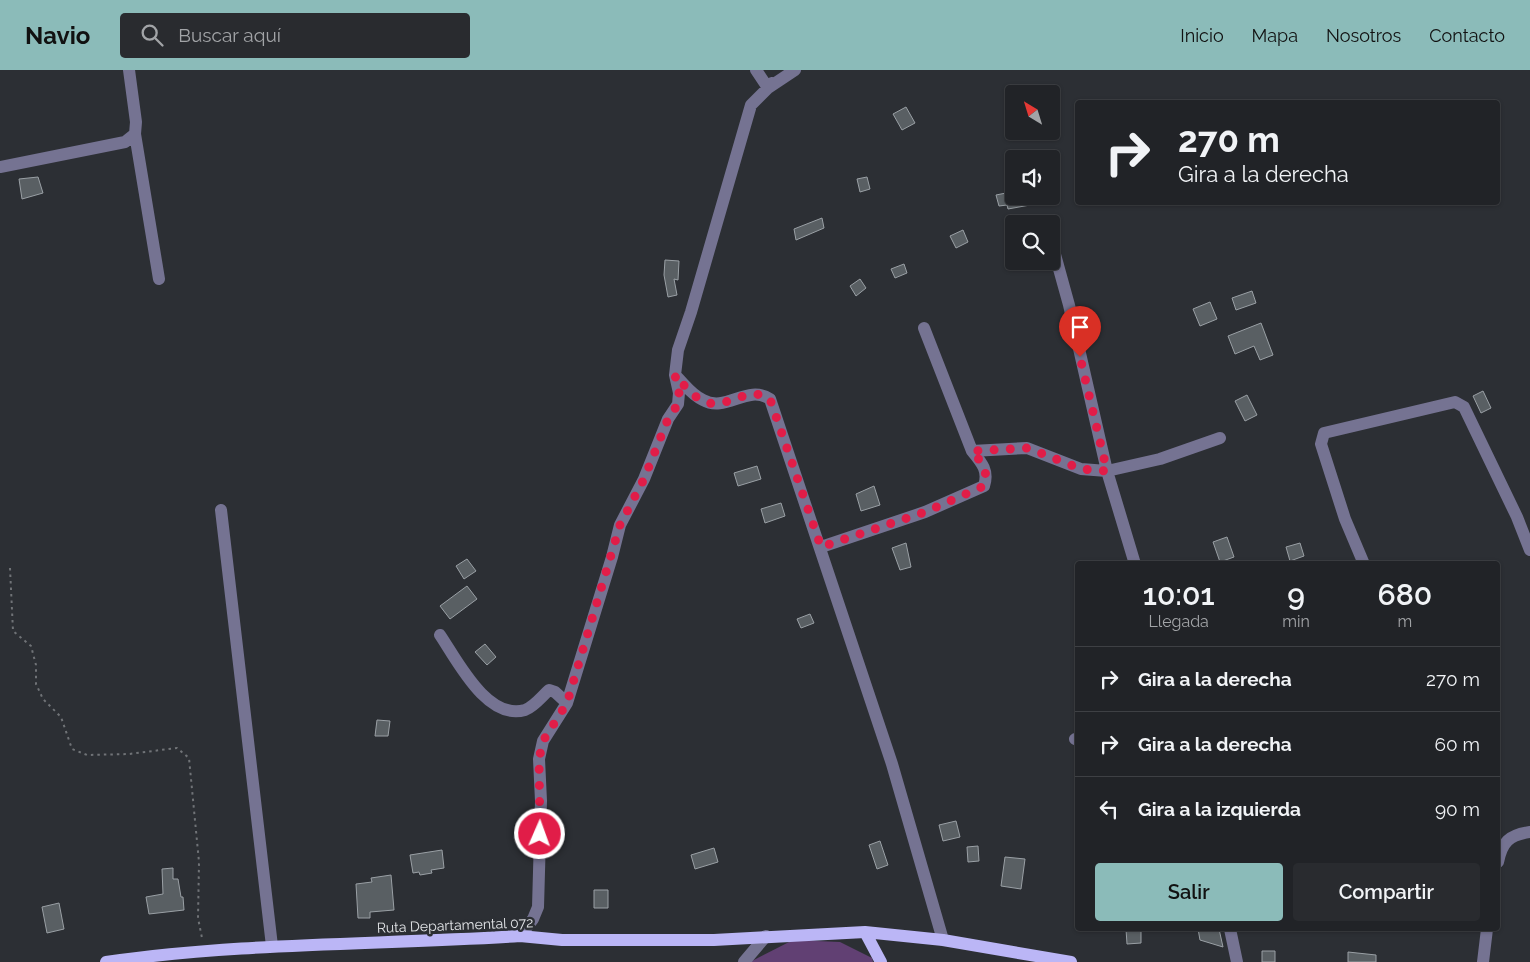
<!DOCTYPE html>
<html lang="es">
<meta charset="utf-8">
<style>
:root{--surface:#212327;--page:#292b2f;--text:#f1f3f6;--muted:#a2a4a7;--line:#3e4044;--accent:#8bbbb9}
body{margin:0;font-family:Raleway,sans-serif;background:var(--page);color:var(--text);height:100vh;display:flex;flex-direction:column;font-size:19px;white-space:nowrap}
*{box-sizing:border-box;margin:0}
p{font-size:16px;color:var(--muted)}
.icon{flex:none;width:28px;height:28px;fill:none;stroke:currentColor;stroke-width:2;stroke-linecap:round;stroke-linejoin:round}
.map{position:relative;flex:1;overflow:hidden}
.drawer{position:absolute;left:1075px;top:491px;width:425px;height:370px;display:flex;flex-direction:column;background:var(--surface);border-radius:5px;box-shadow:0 1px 4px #0004,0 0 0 1px var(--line)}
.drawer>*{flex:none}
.banner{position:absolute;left:1075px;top:30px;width:425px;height:105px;border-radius:5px;box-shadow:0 1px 4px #0004,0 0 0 1px var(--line);background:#212327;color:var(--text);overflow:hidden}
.needle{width:32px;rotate:322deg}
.controls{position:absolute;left:1005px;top:15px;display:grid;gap:10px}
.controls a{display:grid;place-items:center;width:55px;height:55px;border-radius:5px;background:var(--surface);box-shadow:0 1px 4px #0004,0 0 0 1px var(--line);font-size:25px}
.pin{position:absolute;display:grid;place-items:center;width:42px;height:42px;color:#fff;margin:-51px -21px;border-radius:50% 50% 50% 0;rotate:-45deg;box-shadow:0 0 5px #0007}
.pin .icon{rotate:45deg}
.me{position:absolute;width:55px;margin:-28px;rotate:2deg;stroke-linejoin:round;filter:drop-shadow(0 0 4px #0008)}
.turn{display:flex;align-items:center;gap:18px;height:105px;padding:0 20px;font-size:22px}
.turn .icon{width:65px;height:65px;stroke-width:2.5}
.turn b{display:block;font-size:35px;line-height:42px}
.eta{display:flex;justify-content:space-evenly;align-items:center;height:85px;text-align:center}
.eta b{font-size:30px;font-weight:600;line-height:35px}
.button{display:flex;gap:10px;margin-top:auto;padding:10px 20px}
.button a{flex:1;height:58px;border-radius:5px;background:var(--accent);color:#111;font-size:20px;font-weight:600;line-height:58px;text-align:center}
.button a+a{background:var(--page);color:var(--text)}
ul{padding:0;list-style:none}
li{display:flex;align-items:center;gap:15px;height:65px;padding:0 20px;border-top:1px solid var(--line)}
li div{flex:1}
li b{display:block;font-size:19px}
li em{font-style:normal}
header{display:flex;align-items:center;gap:30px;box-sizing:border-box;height:70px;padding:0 25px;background:var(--accent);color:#111}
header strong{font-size:24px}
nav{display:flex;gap:28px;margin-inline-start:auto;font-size:18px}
.search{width:350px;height:45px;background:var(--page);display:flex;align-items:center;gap:12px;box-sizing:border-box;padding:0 18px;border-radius:5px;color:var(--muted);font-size:19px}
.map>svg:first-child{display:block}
.green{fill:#614073}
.building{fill:#595f63;stroke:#9aa0a5}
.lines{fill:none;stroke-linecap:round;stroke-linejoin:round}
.path{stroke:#707377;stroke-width:2;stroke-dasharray:2.5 4;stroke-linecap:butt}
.minor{stroke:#757392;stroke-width:12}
.major{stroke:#bbb6f6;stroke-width:12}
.route{stroke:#e11d48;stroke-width:9;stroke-dasharray:0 16.2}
.labels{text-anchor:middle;stroke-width:5;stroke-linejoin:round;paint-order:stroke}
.street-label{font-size:14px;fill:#e2e4e7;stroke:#2c2f34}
</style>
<header>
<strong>Navio</strong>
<div class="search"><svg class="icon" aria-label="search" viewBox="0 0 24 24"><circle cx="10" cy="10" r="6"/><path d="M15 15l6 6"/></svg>Buscar aquí</div>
<nav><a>Inicio</a><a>Mapa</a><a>Nosotros</a><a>Contacto</a></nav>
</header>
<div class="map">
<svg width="1530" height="892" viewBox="0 0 1530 892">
<rect width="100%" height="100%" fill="#2c2f34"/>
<path class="green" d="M793,870L840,872L872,888L873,892H750Z"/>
<path class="building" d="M906,37L915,53L902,60L893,44Z
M38,107L43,123L22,129L19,109Z
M867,107L870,119L860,122L857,109Z
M1006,123L1007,128L1028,126L1030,135L1008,139L1007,135L999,136L996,125Z
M822,148L824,158L796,170L794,159Z
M963,160L968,172L956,178L950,166Z
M665,190L679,191L678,210L674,209L677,225L668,227L664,205Z
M904,194L907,203L895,208L891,199Z
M860,209L866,218L856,226L850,216Z
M1252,221L1256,233L1236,240L1232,228Z
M1210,232L1217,249L1200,256L1193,239Z
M1261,253L1273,285L1260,290L1254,276L1235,284L1228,266Z
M1483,321L1491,338L1481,343L1473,326Z
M1247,325L1257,345L1245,351L1235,331Z
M757,396L761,409L738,416L734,403Z
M874,416L880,435L861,441L856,424Z
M781,433L785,446L765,453L761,439Z
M1227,467L1234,487L1220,492L1213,472Z
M906,473L911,497L900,500L892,478Z
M1300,473L1304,486L1290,491L1286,477Z
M467,489L476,501L464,509L456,496Z
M467,516L477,529L450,549L440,536Z
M810,544L814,553L801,558L797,549Z
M485,574L496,587L487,595L475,582Z
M377,650L390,651L388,666H375Z
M956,751L960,767L943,771L939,755Z
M880,771L888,795L877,799L869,775Z
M978,776L979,791L968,792L967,777Z
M714,778L718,792L695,799L691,785Z
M442,780L444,798L431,800L432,803L420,805L419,802L413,803L410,785Z
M1005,787L1025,789L1021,819L1001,816Z
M173,798V809H178L181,827H183L184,840L149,844L146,827L163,824L162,799Z
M391,805L394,840L370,842V848H358L356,814L372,812L371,808Z
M594,820H608V838H594Z
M59,833L64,859L47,863L42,837Z
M1126,859H1141V873L1127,874Z
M1198,859H1219L1223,877L1200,870Z
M1262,881H1275V892H1262Z
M1348,882L1376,885V892H1348Z"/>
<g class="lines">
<path class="path" d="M10,498L13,561L31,576L36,595V614L43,629L61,647L72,679L87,685L129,684L177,678L189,688L199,792L198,848L202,868"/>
<path class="minor" d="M756,0L768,18L772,13
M135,64L159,209
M0,97L125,72L135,64L136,52L129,0
M1046,152L1047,154
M1051,170L1069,235L1107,401L1135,494
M677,307C685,315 692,325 703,330C726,343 747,314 770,329L892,694L943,870
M972,381L1027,378L1081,399L1107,401L1160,389L1220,368
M221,440L272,876
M821,477L925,442L984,416C989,401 982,393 972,381L924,258
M1364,494L1345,449L1321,374L1324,363L1455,332L1464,337L1517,447L1530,480
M440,565C457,590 487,651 525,640C535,636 541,627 549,620L555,622L567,633
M1075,669L1078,670
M1498,792C1502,772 1509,765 1530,762
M1230,859L1237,892
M520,866L533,849L538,837L541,731L539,689L543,671L567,633L612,487L620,455L644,409L668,349L678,334L679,323L675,305L678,280L691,242L751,35L768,18L795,0
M744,892L766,866
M1483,892L1487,859"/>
<path class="major" d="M865,862L881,892
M106,892C243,872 382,875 520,866L562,870H714L865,862L943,870L1071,892"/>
</g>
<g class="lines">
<path class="route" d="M540,764L539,689L543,671L567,633L620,455L644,409L668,349L678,334L679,323L675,305C683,314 693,327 705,332C728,340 748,314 770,329L821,477L925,442L984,416C989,401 982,393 972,381L1028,378L1081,399L1107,401L1080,287"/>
</g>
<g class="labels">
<g class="street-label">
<text transform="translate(455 855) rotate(-2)" y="5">Ruta Departamental 072</text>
</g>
</g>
</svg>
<div class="controls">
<a><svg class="needle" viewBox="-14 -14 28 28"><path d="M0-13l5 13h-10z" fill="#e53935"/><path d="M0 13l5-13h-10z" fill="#a2a4a7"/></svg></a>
<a><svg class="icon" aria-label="sound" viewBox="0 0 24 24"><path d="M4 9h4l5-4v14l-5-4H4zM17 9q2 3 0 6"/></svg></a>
<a><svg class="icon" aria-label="search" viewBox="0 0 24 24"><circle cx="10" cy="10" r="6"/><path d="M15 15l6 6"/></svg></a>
</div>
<div class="pin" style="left:1080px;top:287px;background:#d93025"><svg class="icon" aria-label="arrive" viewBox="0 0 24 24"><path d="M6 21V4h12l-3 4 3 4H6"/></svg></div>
<svg class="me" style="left:540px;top:764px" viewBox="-20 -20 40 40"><circle r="17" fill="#e11d48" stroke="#fff" stroke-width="3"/><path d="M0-11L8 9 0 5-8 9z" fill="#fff"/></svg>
<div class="banner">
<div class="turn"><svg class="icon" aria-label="right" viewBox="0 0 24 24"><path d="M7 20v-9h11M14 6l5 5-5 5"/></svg><div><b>270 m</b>Gira a la derecha</div></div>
</div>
<section class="drawer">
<div class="eta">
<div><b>10:01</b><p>Llegada</p></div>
<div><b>9</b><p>min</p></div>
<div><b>680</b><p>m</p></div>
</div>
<ul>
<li><svg class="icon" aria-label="right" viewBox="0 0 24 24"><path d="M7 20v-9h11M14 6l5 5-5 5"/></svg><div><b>Gira a la derecha</b></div><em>270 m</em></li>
<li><svg class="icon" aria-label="right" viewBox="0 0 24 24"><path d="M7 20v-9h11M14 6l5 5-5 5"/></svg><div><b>Gira a la derecha</b></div><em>60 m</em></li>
<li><svg class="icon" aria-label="left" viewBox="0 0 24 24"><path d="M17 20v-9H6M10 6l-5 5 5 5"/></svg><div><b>Gira a la izquierda</b></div><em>90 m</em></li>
</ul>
<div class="button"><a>Salir</a><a>Compartir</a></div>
</section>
</div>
